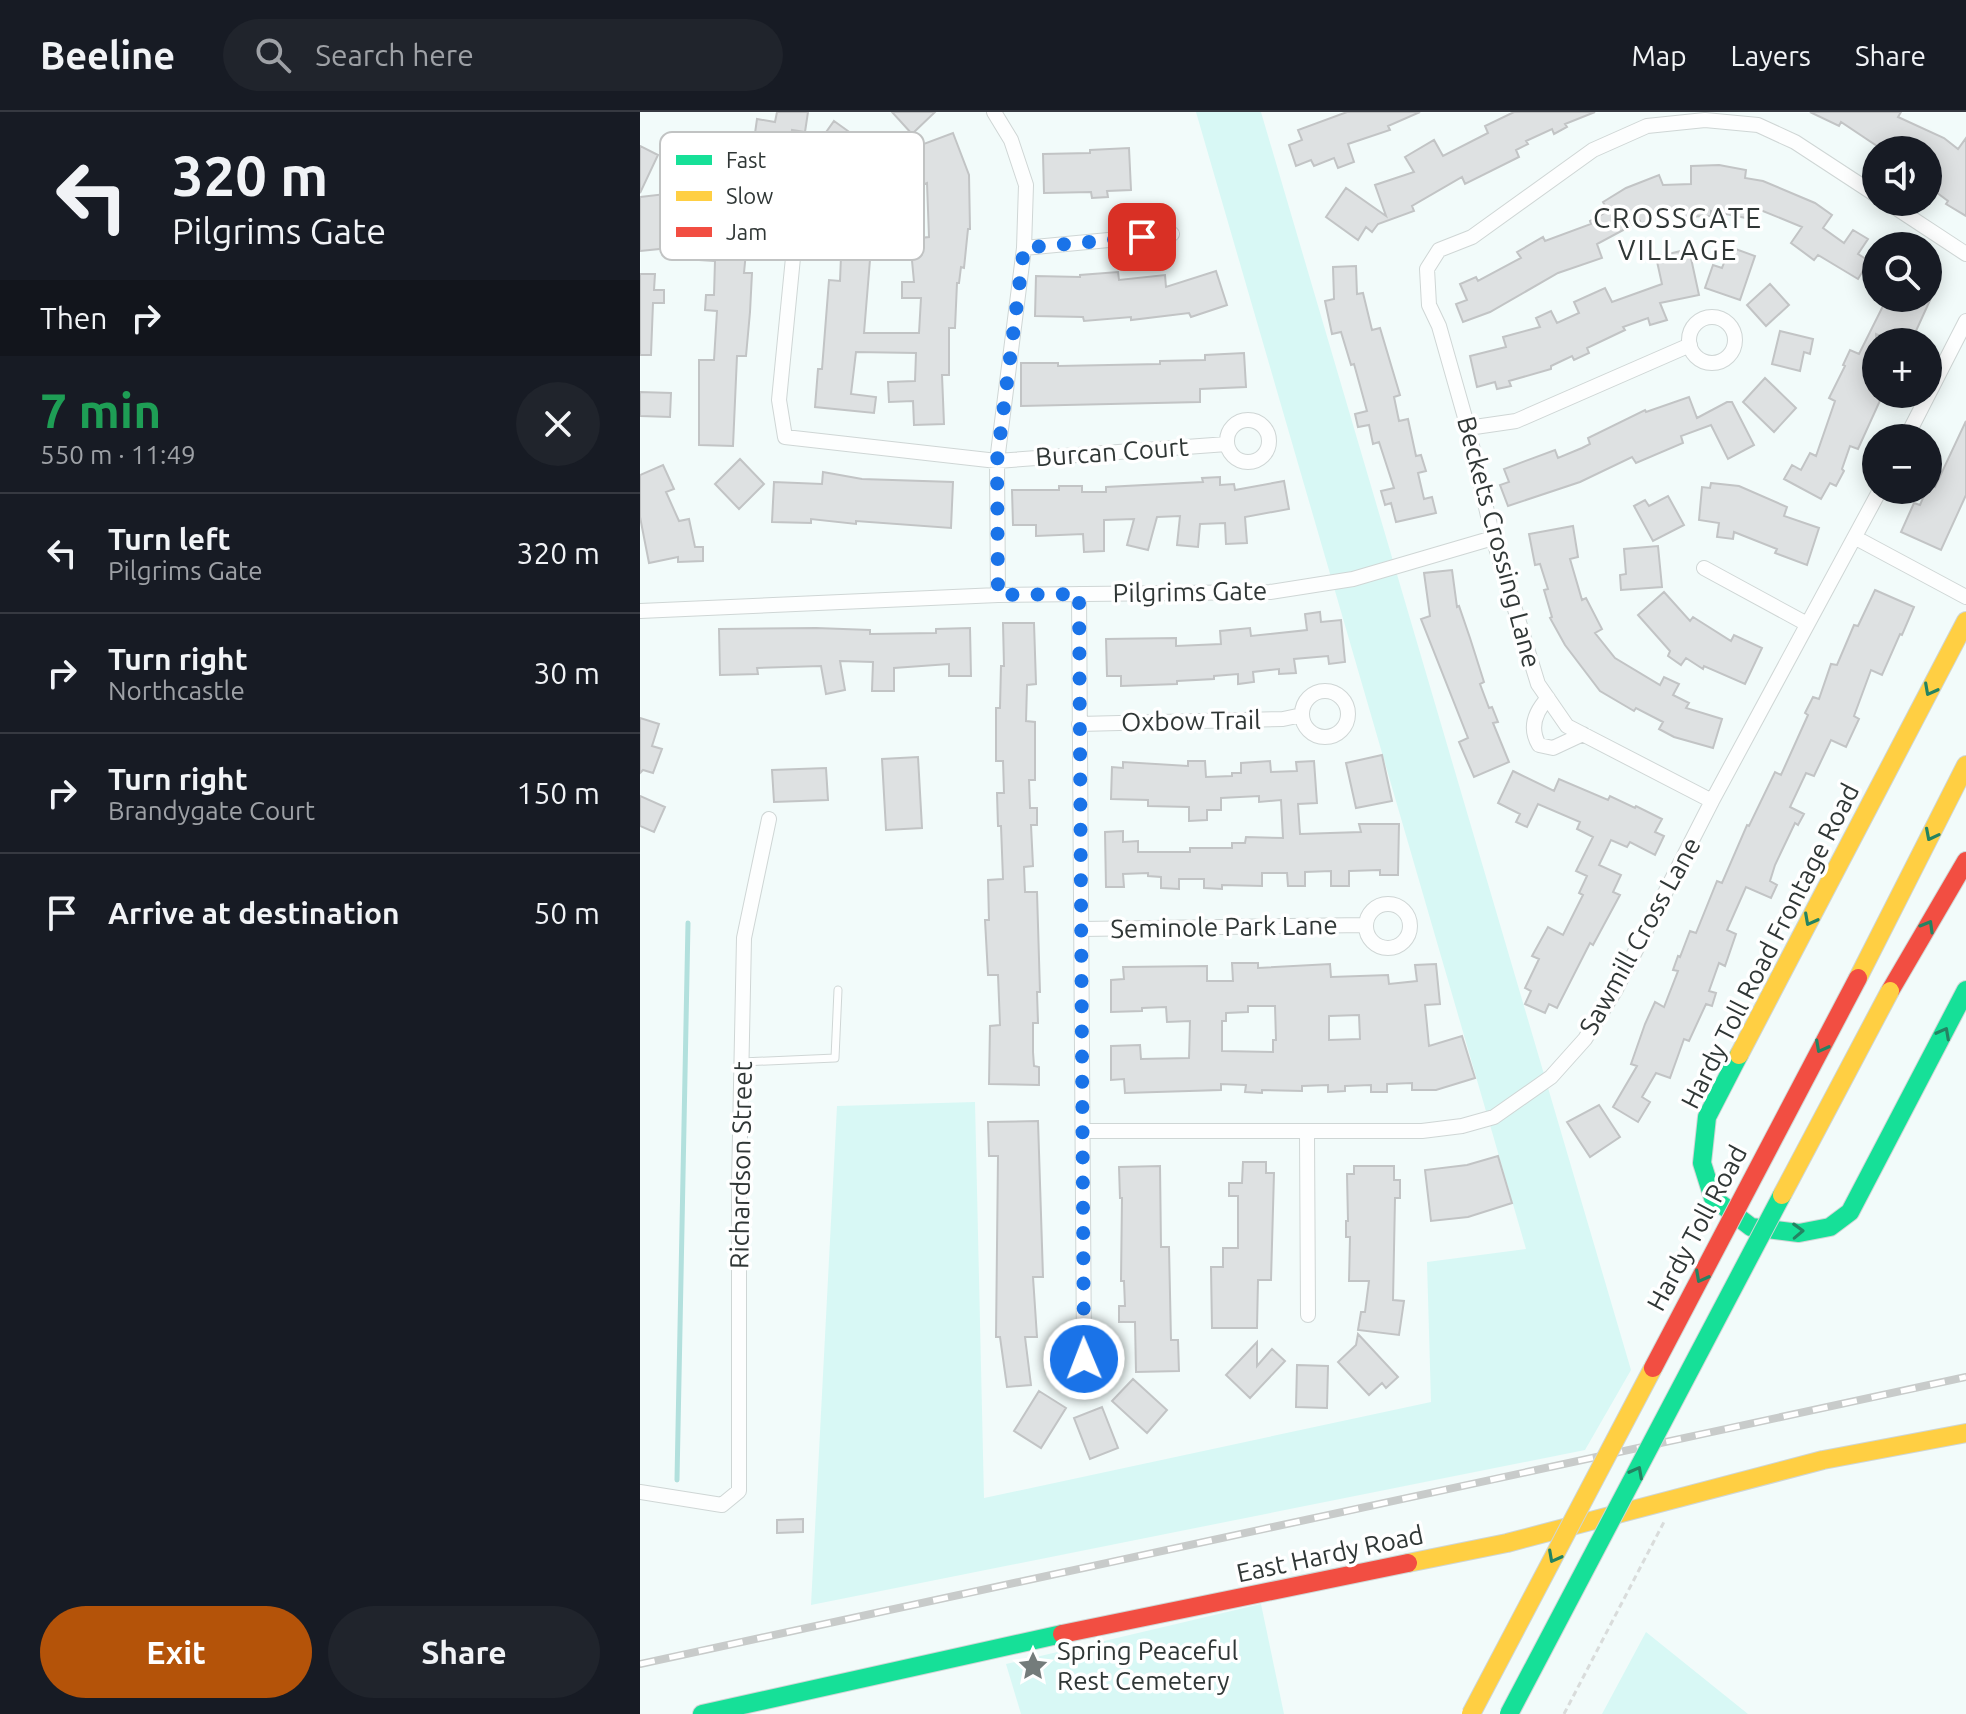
<!DOCTYPE html>
<meta charset="utf-8">
<style>
:root{--surface:#171b24;--page:#20242c;--text:#f1f3f6;--muted:#9ea1a6;--line:#363941;--accent:#b45309}
body{margin:0;font-family:Ubuntu,sans-serif;background:var(--page);color:var(--text);height:100vh;display:flex;flex-direction:column;font-size:30px;white-space:nowrap}
*{box-sizing:border-box;margin:0}
p{font-size:26px;color:var(--muted)}
.icon{flex:none;width:44px;height:44px;fill:none;stroke:currentColor;stroke-width:2;stroke-linecap:round;stroke-linejoin:round}
.map{position:relative;flex:1;overflow:hidden}
.panel{display:flex;flex-direction:column;background:var(--surface);width:640px}
.panel>*{flex:none}
.top-card{background:#171b24;color:var(--text);overflow:hidden}
.buttons{position:absolute;left:1222px;top:24px;display:grid;gap:16px}
.buttons a{display:grid;place-items:center;width:80px;height:80px;border-radius:50%;background:var(--surface);box-shadow:0 4px 20px #0003;font-size:40px}
.pin{position:absolute;display:grid;place-items:center;width:68px;height:68px;color:#fff;margin:-34px;border-radius:16px;box-shadow:0 4px 12px #0006}
.me{position:absolute;width:88px;margin:-44px;rotate:359deg;stroke-linejoin:round;filter:drop-shadow(0 0 6px #0008)}
.turn{display:flex;align-items:center;gap:28px;height:168px;padding:0 40px;font-size:36px}
.turn .icon{width:104px;height:104px;stroke-width:2.5}
.turn b{display:block;font-size:56px;line-height:68px}
.then{display:flex;align-items:center;height:76px;padding:0 40px;background:#0003;gap:16px;font-size:30px}
.round{display:grid;place-items:center;flex:none;width:84px;height:84px;border-radius:42px;background:var(--page)}
.summary{display:flex;align-items:center;justify-content:space-between;height:136px;padding:0 40px}
h1{font-size:48px;font-weight:600;line-height:60px;color:#1e9e55}
.cta{display:flex;gap:16px;margin-top:auto;padding:16px 40px}
.cta a{flex:1;height:92px;border-radius:48px;background:var(--accent);color:#fff;font-size:32px;font-weight:600;line-height:92px;text-align:center}
.cta a+a{background:var(--page);color:var(--text)}
ul{padding:0;list-style:none}
li{display:flex;align-items:center;gap:24px;height:120px;padding:0 40px;border-top:2px solid var(--line)}
li div{flex:1}
li b{display:block;font-size:30px}
li em{font-style:normal}
header{display:flex;align-items:center;gap:48px;box-sizing:border-box;height:112px;padding:0 40px;background:var(--surface);border-bottom:2px solid var(--line)}
header strong{font-size:38px}
nav{display:flex;gap:44px;margin-inline-start:auto;font-size:28px}
.search{width:560px;height:72px;background:var(--page);display:flex;align-items:center;gap:20px;box-sizing:border-box;padding:0 28px;border-radius:44px;color:var(--muted);font-size:30px}
main{display:flex;flex:1;min-height:0}
.map>svg:first-child{display:block}
.green{fill:#d8f8f5}
.lines{fill:none;stroke-linecap:round;stroke-linejoin:round}
.stream{stroke:#b2e0dd;stroke-width:5}
.building{fill:#dee1e2;stroke:#c2c4c5;stroke-width:2;fill-rule:evenodd}
.lane-casing{stroke:#cfd6d5;stroke-width:9}
.street-casing{stroke:#cfd6d5;stroke-width:16}
.fast-casing{stroke:#cfd6d5;stroke-width:20}
.slow-casing{stroke:#cfd6d5;stroke-width:20}
.jam-casing{stroke:#cfd6d5;stroke-width:20}
.path{stroke:#d9dcdb;stroke-width:3;stroke-dasharray:6 4;stroke-linecap:butt}
.lane{stroke:#fdfefe;stroke-width:7}
.street{stroke:#fdfefe;stroke-width:14}
.fast{stroke:#16e098;stroke-width:18}
.slow{stroke:#ffcf43;stroke-width:18}
.jam{stroke:#f24e42;stroke-width:18}
.rail-casing{stroke:#c8cbca;stroke-width:8}
.rail{stroke:#fff;stroke-width:5;stroke-dasharray:15;stroke-linecap:butt}
.fast-bridge-casing{stroke:#cfd6d5;stroke-width:20;stroke-linecap:butt}
.slow-bridge-casing{stroke:#cfd6d5;stroke-width:20;stroke-linecap:butt}
.jam-bridge-casing{stroke:#cfd6d5;stroke-width:20;stroke-linecap:butt}
.fast-bridge{stroke:#16e098;stroke-width:18}
.slow-bridge{stroke:#ffcf43;stroke-width:18}
.jam-bridge{stroke:#f24e42;stroke-width:18}
.oneway{stroke:#248362}
.route{stroke:#1a73e8;stroke-width:14;stroke-dasharray:0 25.2}
.labels{text-anchor:middle;stroke-width:7;stroke-linejoin:round;paint-order:stroke}
.street-label{font-size:26px;fill:#303736;stroke:#fff}
.poi-label{font-size:26px;fill:#303736;stroke:#fff;text-anchor:start}
.neighbourhood-label{font-size:28px;letter-spacing:2px;fill:#303736;stroke:#fff}
.key{fill:#fff;stroke:#c1c3c3;stroke-width:2}
.key-label{font-size:22px;fill:#303736}
</style>
<header>
<strong>Beeline</strong>
<div class="search"><svg class="icon" aria-label="search" viewBox="0 0 24 24"><circle cx="10" cy="10" r="6"/><path d="M15 15l6 6"/></svg>Search here</div>
<nav><a>Map</a><a>Layers</a><a>Share</a></nav>
</header>
<main>
<section class="panel">
<div class="top-card">
<div class="turn"><svg class="icon" aria-label="left" viewBox="0 0 24 24"><path d="M17 20v-9H6M10 6l-5 5 5 5"/></svg><div><b>320 m</b>Pilgrims Gate</div></div>
<div class="then">Then<svg class="icon" aria-label="right" viewBox="0 0 24 24"><path d="M7 20v-9h11M14 6l5 5-5 5"/></svg></div>
</div>
<div class="summary"><div><h1>7 min</h1><p>550 m · 11:49</p></div><a class="round"><svg class="icon" aria-label="close" viewBox="0 0 24 24"><path d="M6 6l12 12M18 6L6 18"/></svg></a></div>
<ul>
<li><svg class="icon" aria-label="left" viewBox="0 0 24 24"><path d="M17 20v-9H6M10 6l-5 5 5 5"/></svg><div><b>Turn left</b><p>Pilgrims Gate</p></div><em>320 m</em></li>
<li><svg class="icon" aria-label="right" viewBox="0 0 24 24"><path d="M7 20v-9h11M14 6l5 5-5 5"/></svg><div><b>Turn right</b><p>Northcastle</p></div><em>30 m</em></li>
<li><svg class="icon" aria-label="right" viewBox="0 0 24 24"><path d="M7 20v-9h11M14 6l5 5-5 5"/></svg><div><b>Turn right</b><p>Brandygate Court</p></div><em>150 m</em></li>
<li><svg class="icon" aria-label="arrive" viewBox="0 0 24 24"><path d="M6 21V4h12l-3 4 3 4H6"/></svg><div><b>Arrive at destination</b></div><em>50 m</em></li>
</ul>
<div class="cta"><a>Exit</a><a>Share</a></div>
</section>
<div class="map">
<svg width="1326" height="1602" viewBox="0 0 1326 1602">
<rect width="100%" height="100%" fill="#f2fbfa"/>
<path class="green" d="M556,0H621L991,1258L945,1338L171,1493L197,994L335,990L344,1386L791,1290L787,1150L886,1137Z
M621,1492L644,1602H381L366,1552Z
M1006,1520L1108,1602H962Z"/>
<g class="lines">
<path class="stream" d="M37,1368L48,811"/>
</g>
<path class="building" d="M137,0H168L165,20L152,18L146,56L111,50L117,7L135,10Z
M252,0H295L272,22Z
M707,0H780L748,14L750,18L708,32L714,50L698,56L694,46L674,54L671,48L656,54L649,33L662,28L658,18Z
M874,0H955L925,12L927,15L914,22L912,17L886,29L888,32L876,38L879,45L825,72L822,65L772,94L774,99L738,112L732,120L726,115L718,128L686,105L706,76L746,104L735,73L774,60L765,45L794,28L803,44L848,21L845,14Z
M1170,0H1261L1258,5L1304,26L1318,37L1326,26V104L1306,92L1308,89L1288,74L1295,65L1288,60V38H1243L1201,10L1199,14Z
M194,9L226,32L199,70L167,47Z
M313,21L329,63L330,117H328L324,156L321,155L319,171H317L315,216H309V263H302L304,312L274,313L273,289L249,290L248,270L275,269L276,241L216,240L211,282L236,285L234,301L175,295L178,257H182L189,168L200,169L202,119L213,120L207,74L246,68L251,108L233,111L224,221H279L281,186H262V170H274L270,127L289,125L287,71L275,76L262,40Z
M0,34L18,43L0,81Z
M489,36L491,78L467,79L468,85L452,86L451,80L404,81L403,42L450,41V38Z
M1079,53L1106,58L1105,66L1123,69L1175,91L1192,103L1183,116L1204,131L1213,118L1228,127L1218,142L1229,149L1218,167L1178,143L1174,148L1151,131L1162,115L1113,95L1111,107L1071,99V104L1040,105V96L1001,112L1000,109L957,132L962,146L918,161L850,200L823,210L816,192L827,188L820,172L836,165L838,169L881,146L877,140L903,125L905,129L951,112L950,109L968,99L963,90L986,76L1019,63L1023,73L1051,72V54Z
M78,59L110,68L99,107L109,108L104,161H112L110,200L106,244H97L93,334L59,333V248H74L77,199L65,198L66,183H74L75,149L60,148L62,130L79,132L82,97L69,93Z
M34,81L36,100L26,102L29,136L0,139V85Z
M1090,135L1115,144L1100,188L1065,176L1073,153L1082,156Z
M1049,137L1059,183L1020,191L1027,208L1010,213L1008,206L983,215L985,218L947,236L949,241L934,248L932,244L911,254V257L869,269L871,274L857,277L855,270L837,275L830,244L866,235L863,225L900,215L896,206L911,199L917,211L939,201L934,190L965,176L972,190L1022,172L1016,145Z
M716,154L717,182L723,181L732,218L740,216L760,283L754,285L759,309L768,307L776,344L781,343L786,359L778,361L784,387L792,385L796,401L756,410L751,391L745,393L741,379L754,376L739,330L733,332L729,313L718,315L715,302L727,299L714,252L711,253L701,220L692,222L685,189L694,187L693,155Z
M576,159L587,193L551,205L549,201L491,208V205L444,209L443,205L395,204L396,164L440,165V163L478,160L479,168L525,163L526,175Z
M0,162H15L14,178H24V191H13L11,243H0Z
M1130,172L1149,193L1126,214L1107,193Z
M1247,186H1291L1271,230H1254L1236,222V282H1243L1218,337L1210,334L1202,357L1204,359L1196,374L1190,371L1181,387L1144,367L1152,353L1161,358L1170,341L1176,344L1195,289L1189,286L1205,254L1203,253L1210,238L1219,242Z
M1140,219L1173,227L1170,242L1164,240L1160,259L1132,252Z
M604,241L606,275L560,277V290L381,294V251H418V254L520,252V249L565,248V243Z
M1125,266L1156,296L1134,320L1103,290Z
M0,280L31,281L30,305L0,304Z
M1049,285L1057,306L1087,290H1092L1114,333L1088,347L1071,313L1041,324L1043,331L996,351L992,345L940,370L868,394L860,373L869,370L864,357L915,338L918,346L942,336L950,332L948,326L1005,298L1006,300Z
M1326,309V383L1301,438L1261,420L1274,391L1280,393L1289,372L1295,375Z
M100,347L124,372L99,397L75,372Z
M23,353L34,377L26,380L39,409L49,407L55,435H63V449L38,450V445L9,451L0,405V363Z
M183,360L222,367L313,370L311,416L216,409V412L171,407V411L132,410L134,370L182,372Z
M580,365V373L594,372L595,378L644,369L649,397L605,405L607,431L586,432L585,411L560,412L558,435L537,433L540,404L517,405L508,438L487,433L494,407L464,408V439L444,440L443,422L396,424V413H373L372,378H419V374H442V380H466V375L563,370L562,366Z
M1071,371L1099,374L1147,395L1144,404L1179,416L1167,453L1135,441L1137,437L1094,420L1093,427L1077,425L1079,411L1059,408L1062,375L1070,376Z
M1028,384L1044,413L1013,429L994,394L1005,388L1009,394Z
M933,414L938,445L930,447L942,488L946,486L962,517L955,521L975,546L1020,573L1024,565L1039,572L1033,583L1049,591L1046,596L1082,607L1073,636L1034,625L1019,617L1023,610L996,596L994,599L960,579L925,533L910,506L912,505L904,478L908,477L900,452L895,453L889,422Z
M1018,434L1022,475L981,478L980,463L986,462L984,437Z
M812,458L817,495L819,494L830,526L844,570L840,572L849,596L852,595L858,610L853,611L869,650L834,665L819,630L828,626L781,507L790,504L784,461Z
M1235,478L1274,495L1262,523L1260,522L1242,563L1231,558L1214,604L1219,607L1206,635L1191,628L1174,664L1166,661L1150,695L1164,702L1158,713L1155,711L1135,753L1130,769L1137,773L1131,786L1106,775L1087,818L1096,822L1085,854L1079,851L1069,879L1076,881L1072,894L1066,892L1049,929L1044,927L1030,966L1016,961L1002,985L1010,990L998,1010L973,995L997,954L991,952L1005,912L1015,890L1024,895L1038,859L1033,858L1038,844L1040,845L1050,819L1056,821L1077,769L1082,771L1107,713L1109,714L1135,660L1141,663L1168,603L1165,601L1173,585L1179,587L1191,552L1197,553L1214,513L1218,514Z
M1024,480L1050,509L1053,505L1091,529L1094,523L1122,536L1105,572L1064,554L1063,557L1046,546L1041,553L1028,544L1030,539L998,503Z
M680,500L681,510L701,508L705,550L689,552L688,544L654,547L656,561L639,562V557L613,560L614,570L598,572V562L574,564V567L537,569V572L481,574V564H467L466,527L536,526V534L581,532L580,519L610,516L611,524L667,518L665,502Z
M363,511H394L396,572L387,573L386,609L395,610V668H389L390,696H397V713H391L393,754L384,755L385,780H397L400,880H397L398,911H393V940L394,954L399,955V973L349,972L350,914L360,913L358,863H348L345,808H349L348,768L363,767L361,714H358L357,681H364L363,649H356V596H360L361,554H364Z
M176,516L230,518V522L296,521V517L330,516L331,564H309V552L254,556V579H232L233,550L200,549L205,578L186,582L181,554L117,556L118,562L80,563L79,517Z
M0,606L19,612L12,634L22,637L13,661L3,658L0,661Z
M742,643L752,689L716,696L706,651Z
M278,645L282,716L246,718L242,647Z
M548,649H565L566,665L592,664V661H601V651L630,649L631,660L657,659L656,650L674,649L677,691L658,692L660,722L721,720L719,712H759L758,763H740V758L709,759V774H691V759L665,760V774H648L647,761H622V774L582,773V777L564,776V767H539V777L521,776V765L508,764V761L483,762L484,775H466L465,720L483,719V730L498,729V740H550V736H592V731H605L606,725L643,726L641,688L619,690V684L581,686V698H567V708L549,709V695L508,694V688L471,687L472,655L483,656V650L548,654Z
M186,656L188,688L134,690L132,658Z
M873,659L914,679L919,667L968,688L970,684L995,696L996,694L1022,707L1015,720L1024,724L1015,743L990,730L987,735L971,728L959,753L981,763L973,780L980,783L953,833L950,831L917,896L909,892L905,901L885,892L891,879L885,876L899,847L892,844L908,815L923,823L943,783L939,781L947,764L936,759L953,725L937,717L940,710L898,692L887,715L876,710L880,702L858,691Z
M0,684L25,695L14,720L0,714Z
M592,851H618V856L690,852L691,865L748,863L749,872L777,869L775,853L796,852L800,892L785,893L789,934L822,924L835,966L796,978H772V971L747,972V980H731V973L705,974V979L688,980V973L662,974V979L622,978V981L605,980L606,973L581,972V978L485,981L484,967L471,968V934L500,933L501,947L549,946L550,909L527,910L526,895L502,896V899L471,900V868L484,867L483,855L567,854V869H593ZM608,894H635L636,928H633V940L582,939V909H586V901L608,900ZM719,903L720,927L689,928V904Z
M959,993L980,1025L950,1045L927,1010Z
M398,1009L403,1165H393L397,1225H385L391,1273L367,1275L360,1225H356L358,1044H349L348,1010Z
M858,1044L872,1091L828,1105L791,1109L785,1058L827,1053Z
M603,1050H626V1061H634L631,1168H618L617,1216H572L571,1155H583V1136H598V1084H589V1071H602Z
M520,1054L521,1135H529L531,1228H538L539,1259L496,1260L495,1210H479V1194H485L484,1169H481L482,1086H480L479,1055Z
M714,1054H754V1068H760V1086H755L753,1188L764,1189L759,1223L718,1218L721,1200H725L729,1169H709L710,1125H706V1109H708L707,1062H714Z
M718,1222L758,1265L746,1276L742,1271L729,1283L698,1250L716,1233Z
M617,1230V1254L632,1237L645,1249L610,1286L586,1263Z
M657,1253L688,1254L687,1296L656,1295Z
M493,1267L527,1298L507,1321L472,1289Z
M399,1279L426,1296L401,1336L374,1319Z
M462,1295L478,1336L450,1347L434,1306Z
M163,1407V1420L137,1421V1408Z"/>
<g class="lines">
<g class="lane-casing">
<path id="lane" d="M102,950L195,946L198,878"/>
</g>
<g class="street-casing">
<path id="street" d="M354,0L371,28L386,73L384,136L357,349L358,483
M1247,90L1326,142
M157,105L139,288L145,325L357,349L587,332
M384,136L532,122
M1049 228a23 23 0 1 1 46 0a23 23 0 1 1-46 0Z
M587 329a21 21 0 1 1 42 0a21 21 0 1 1-42 0Z
M828,316L876,309L1050,233
M1266,326L1326,209
M1216,426L1326,485
M1064,456L1167,512
M439,482L444,1247
M0,499L358,483L630,480L713,467L853,426
M662 602a23 23 0 1 1 46 0a23 23 0 1 1-46 0Z
M908,586C895,600 889,616 899,633L913,636L943,622
M439,612L643,607L662,603
M1072,689L927,614L898,572L853,426L828,316L799,214L789,193L787,157L799,138L832,125L953,38L1007,14L1065,8L1118,13L1155,30L1236,83
M726 814a22 22 0 1 1 44 0a22 22 0 1 1-44 0Z
M442,817L726,813
M443,1019H782L822,1014L854,1005L911,965L945,927L975,879L1072,689L1240,378
M667,1020L668,1203
M0,1380L82,1393L99,1379V1072L104,826L129,707"/>
</g>
<g class="fast-casing">
<path id="fast" d="M1099,943L1067,1005L1062,1051L1073,1086L1111,1115L1159,1121L1190,1115L1210,1100L1326,878
M62,1602L422,1522"/>
</g>
<g class="slow-casing">
<path id="slow" d="M1218,866L1326,653
M1099,943L1326,509
M768,1451L867,1431L1183,1348L1326,1321"/>
</g>
<g class="jam-casing">
<path id="jam" d="M1250,879L1326,749
M422,1522L768,1451"/>
</g>
<path class="path" d="M924,1602L1025,1408"/>
<use href="#lane" class="lane"/>
<use href="#street" class="street"/>
<use href="#fast" class="fast"/>
<use href="#slow" class="slow"/>
<use href="#jam" class="jam"/>
<g class="rail-casing">
<path id="rail" d="M0,1552L1326,1265"/>
</g>
<use href="#rail" class="rail"/>
<g class="fast-bridge-casing">
<path id="fast-bridge" d="M869,1602L1142,1083"/>
</g>
<g class="slow-bridge-casing">
<path id="slow-bridge" d="M1142,1083L1250,879
M831,1602L1013,1256"/>
</g>
<g class="jam-bridge-casing">
<path id="jam-bridge" d="M1013,1256L1218,866"/>
</g>
<use href="#fast-bridge" class="fast-bridge"/>
<use href="#slow-bridge" class="slow-bridge"/>
<use href="#jam-bridge" class="jam-bridge"/>
</g>
<defs><path id="oneway-chevron" d="M-2-3.5L2.5 0L-2 3.5" fill="none" stroke-width="1.6" stroke-linecap="round" stroke-linejoin="round" transform="scale(2)"/></defs>
<g class="oneway">
<use href="#oneway-chevron" transform="translate(1290 578) rotate(118)"/>
<use href="#oneway-chevron" transform="translate(1291 723) rotate(117)"/>
<use href="#oneway-chevron" transform="translate(1170 808) rotate(118)"/>
<use href="#oneway-chevron" transform="translate(1288 814) rotate(-60)"/>
<use href="#oneway-chevron" transform="translate(1304 921) rotate(-62)"/>
<use href="#oneway-chevron" transform="translate(1181 935) rotate(118)"/>
<use href="#oneway-chevron" transform="translate(1158 1119) rotate(-2)"/>
<use href="#oneway-chevron" transform="translate(1061 1165) rotate(118)"/>
<use href="#oneway-chevron" transform="translate(997 1360) rotate(-62)"/>
<use href="#oneway-chevron" transform="translate(914 1445) rotate(118)"/>
</g>
<g class="lines">
<path class="route" d="M444,1247L439,482L358,483L357,349L384,136L502,125"/>
</g>
<defs>
<g id="sight-bare" transform="scale(2.4)"><path d="M0-6L1.8-2.2L6-1.7L2.9 1.2L3.7 5.4L0 3.3L-3.7 5.4L-2.9 1.2L-6-1.7L-1.8-2.2Z" fill="#747c7b" stroke="#fff" stroke-width="2.5" paint-order="stroke"/></g>
</defs>
<g fill-rule="evenodd">
<use href="#sight-bare" x="393" y="1554"/>
</g>
<g class="labels">
<g class="street-label">
<text transform="translate(472 340) rotate(-4)" y="9">Burcan Court</text>
<text transform="translate(859 430) rotate(75)" y="9">Beckets Crossing Lane</text>
<text transform="translate(550 480) rotate(-1)" y="9">Pilgrims Gate</text>
<text transform="translate(551 609) rotate(-1)" y="9">Oxbow Trail</text>
<text transform="translate(584 815) rotate(-1)" y="9">Seminole Park Lane</text>
<text transform="translate(1000 824) rotate(-61)" y="9">Sawmill Cross Lane</text>
<text transform="translate(1130 834) rotate(-63)" y="9">Hardy Toll Road Frontage Road</text>
<text transform="translate(101 1053) rotate(-89)" y="9">Richardson Street</text>
<text transform="translate(1057 1116) rotate(-62)" y="9">Hardy Toll Road</text>
<text transform="translate(690 1442) rotate(-12)" y="9">East Hardy Road</text>
</g>
<g class="poi-label">
<text x="417" y="1548">Spring Peaceful<tspan x="417" dy="30">Rest Cemetery</tspan></text>
</g>
<g class="neighbourhood-label">
<text x="1038" y="116">CROSSGATE<tspan x="1038" dy="32">VILLAGE</tspan></text>
</g>
</g>
<rect x="20" y="20" width="264" height="128" rx="12" class="key"/>
<rect x="36" y="43" width="36" height="10" fill="#16e098"/>
<rect x="36" y="79" width="36" height="10" fill="#ffcf43"/>
<rect x="36" y="115" width="36" height="10" fill="#f24e42"/>
<g class="key-label">
<text x="86" y="56">Fast</text>
<text x="86" y="92">Slow</text>
<text x="86" y="128">Jam</text>
</g>
</svg>
<div class="buttons">
<a><svg class="icon" aria-label="sound" viewBox="0 0 24 24"><path d="M4 9h4l5-4v14l-5-4H4zM17 9q2 3 0 6"/></svg></a>
<a><svg class="icon" aria-label="search" viewBox="0 0 24 24"><circle cx="10" cy="10" r="6"/><path d="M15 15l6 6"/></svg></a>
<a>+</a>
<a>−</a>
</div>
<div class="pin" style="left:502px;top:125px;background:#d93025"><svg class="icon" aria-label="arrive" viewBox="0 0 24 24"><path d="M6 21V4h12l-3 4 3 4H6"/></svg></div>
<svg class="me" style="left:444px;top:1247px" viewBox="-20 -20 40 40"><circle r="17" fill="#1a73e8" stroke="#fff" stroke-width="3"/><path d="M0-11L8 9 0 5-8 9z" fill="#fff"/></svg>
</div>
</main>
